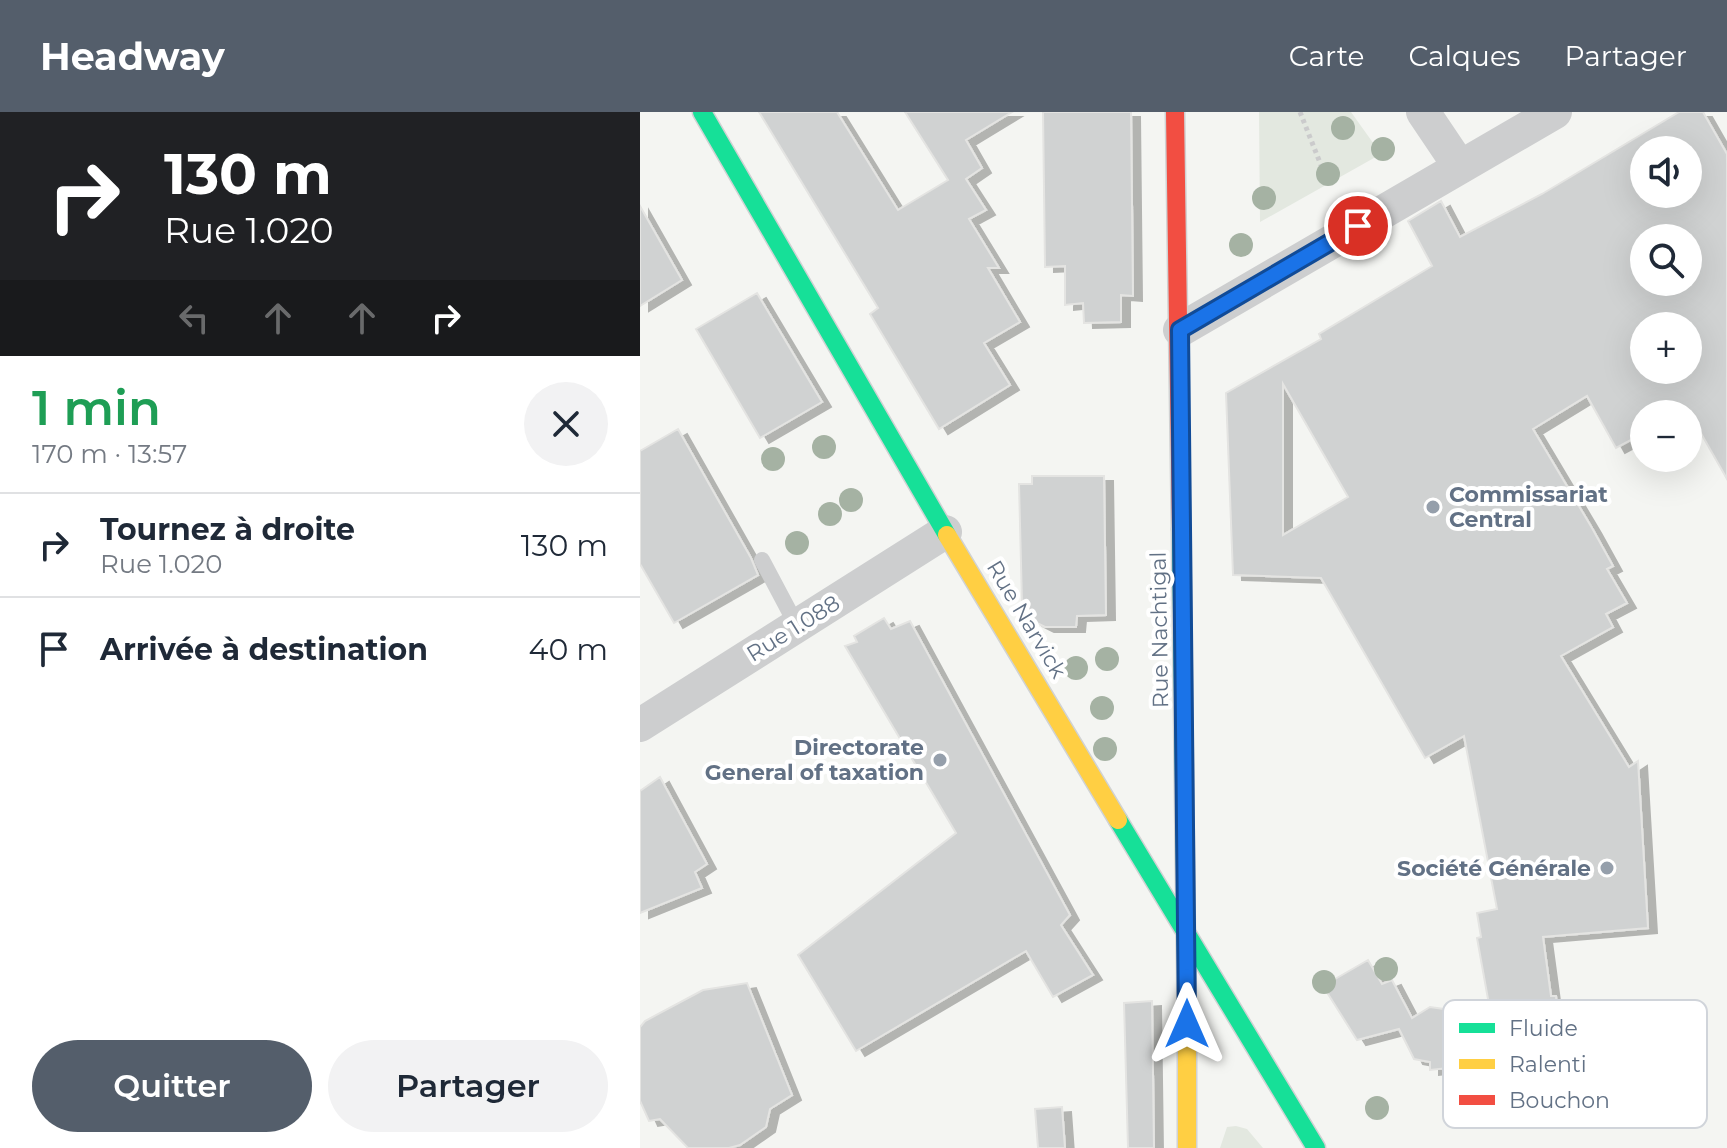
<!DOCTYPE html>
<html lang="fr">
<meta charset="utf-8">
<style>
:root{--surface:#fff;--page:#f2f2f3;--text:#1f2937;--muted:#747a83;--line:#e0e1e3;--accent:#545e6b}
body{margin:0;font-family:Montserrat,sans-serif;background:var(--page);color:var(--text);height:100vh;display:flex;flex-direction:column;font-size:30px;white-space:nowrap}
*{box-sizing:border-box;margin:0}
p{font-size:26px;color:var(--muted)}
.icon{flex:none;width:44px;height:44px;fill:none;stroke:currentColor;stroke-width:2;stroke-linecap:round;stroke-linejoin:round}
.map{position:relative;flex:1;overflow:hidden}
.side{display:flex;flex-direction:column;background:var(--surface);width:640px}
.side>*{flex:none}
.banner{background:#202124;color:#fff;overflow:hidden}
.buttons{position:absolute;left:990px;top:24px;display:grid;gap:16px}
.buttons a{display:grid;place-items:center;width:72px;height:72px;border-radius:50%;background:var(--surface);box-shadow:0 8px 32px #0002;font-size:40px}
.pin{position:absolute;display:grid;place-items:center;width:68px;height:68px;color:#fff;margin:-34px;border:4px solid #fff;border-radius:50%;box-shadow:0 2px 8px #0007}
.me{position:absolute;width:88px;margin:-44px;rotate:0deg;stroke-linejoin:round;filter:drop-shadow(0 0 6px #0008)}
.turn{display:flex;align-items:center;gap:28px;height:168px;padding:0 32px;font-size:36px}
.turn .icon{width:104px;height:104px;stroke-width:2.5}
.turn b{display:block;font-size:56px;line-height:68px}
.lanes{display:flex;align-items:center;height:76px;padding:0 32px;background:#0003;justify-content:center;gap:40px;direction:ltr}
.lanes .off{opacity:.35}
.round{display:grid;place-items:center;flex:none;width:84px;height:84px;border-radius:42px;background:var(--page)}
.headline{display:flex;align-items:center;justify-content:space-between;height:136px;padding:0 32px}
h1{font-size:48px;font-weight:600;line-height:60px;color:#1e9e55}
.button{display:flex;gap:16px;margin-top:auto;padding:16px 32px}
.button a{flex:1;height:92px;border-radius:48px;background:var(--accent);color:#fff;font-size:32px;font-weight:600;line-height:92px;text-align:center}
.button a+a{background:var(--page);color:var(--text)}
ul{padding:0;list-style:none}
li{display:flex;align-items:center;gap:24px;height:104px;padding:0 32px;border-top:2px solid var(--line)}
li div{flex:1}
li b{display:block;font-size:30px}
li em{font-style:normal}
header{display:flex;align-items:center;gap:48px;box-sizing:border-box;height:112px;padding:0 40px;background:var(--accent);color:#fff}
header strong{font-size:38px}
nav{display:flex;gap:44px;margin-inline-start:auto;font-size:28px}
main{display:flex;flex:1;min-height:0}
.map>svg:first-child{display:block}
.green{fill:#e3e8e0}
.building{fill:#d0d2d2;stroke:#e4e4e2;stroke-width:2;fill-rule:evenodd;filter:url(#shadow)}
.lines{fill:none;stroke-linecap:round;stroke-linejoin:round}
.fast-casing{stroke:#d0d2d3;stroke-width:21}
.slow-casing{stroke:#d0d2d3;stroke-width:21}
.jam-casing{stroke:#d0d2d3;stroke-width:21}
.path{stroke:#cbcbcc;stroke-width:5;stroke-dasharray:4 4;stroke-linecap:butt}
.lane{stroke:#cdcecf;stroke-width:16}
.street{stroke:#cdcecf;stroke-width:34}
.fast{stroke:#16e098;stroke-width:18}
.slow{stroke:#ffcf43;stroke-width:18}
.jam{stroke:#f24e42;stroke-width:18}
.tree{fill:#a5b2a3}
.route-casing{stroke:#114b97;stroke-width:20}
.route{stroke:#1a73e8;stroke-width:14}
.poi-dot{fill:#959fab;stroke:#fff;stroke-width:3}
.labels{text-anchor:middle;stroke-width:8;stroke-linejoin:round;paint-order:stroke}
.poi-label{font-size:22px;font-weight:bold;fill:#627185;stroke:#fff;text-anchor:end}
.street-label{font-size:22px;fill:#627185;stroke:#fff}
.key{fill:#fff;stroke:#d0d4da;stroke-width:2}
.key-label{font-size:22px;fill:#627185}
</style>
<header>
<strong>Headway</strong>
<nav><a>Carte</a><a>Calques</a><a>Partager</a></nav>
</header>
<main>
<section class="side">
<div class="banner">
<div class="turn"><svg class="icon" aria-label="right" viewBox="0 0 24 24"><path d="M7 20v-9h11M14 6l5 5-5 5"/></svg><div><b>130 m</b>Rue 1.020</div></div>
<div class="lanes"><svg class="icon off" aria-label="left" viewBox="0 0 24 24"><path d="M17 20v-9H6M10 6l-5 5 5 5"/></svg><svg class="icon off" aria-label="ahead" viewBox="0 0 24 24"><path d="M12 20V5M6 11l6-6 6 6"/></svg><svg class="icon off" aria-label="ahead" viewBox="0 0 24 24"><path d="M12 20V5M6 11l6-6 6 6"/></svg><svg class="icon" aria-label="right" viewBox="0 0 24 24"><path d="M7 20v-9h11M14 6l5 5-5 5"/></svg></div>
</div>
<div class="headline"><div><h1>1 min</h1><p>170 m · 13:57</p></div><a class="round"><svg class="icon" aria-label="close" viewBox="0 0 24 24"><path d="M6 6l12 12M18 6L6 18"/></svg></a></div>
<ul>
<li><svg class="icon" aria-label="right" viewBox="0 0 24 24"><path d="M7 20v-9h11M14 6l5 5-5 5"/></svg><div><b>Tournez à droite</b><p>Rue 1.020</p></div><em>130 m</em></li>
<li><svg class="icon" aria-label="arrive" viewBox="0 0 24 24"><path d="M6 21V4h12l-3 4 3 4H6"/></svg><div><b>Arrivée à destination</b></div><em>40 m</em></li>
</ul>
<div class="button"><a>Quitter</a><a>Partager</a></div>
</section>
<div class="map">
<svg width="1087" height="1036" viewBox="0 0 1087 1036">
<defs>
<filter id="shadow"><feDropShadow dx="9" dy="5" stdDeviation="0" flood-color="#0004"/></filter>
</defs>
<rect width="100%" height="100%" fill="#f4f5f2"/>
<path class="green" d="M619,0H711L741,42L620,110Z
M596,1014L607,1017L623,1036H580L587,1015Z"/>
<path class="building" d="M119,0H197L258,98L308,68L265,0H372L326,28L342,56L326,67L346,98L329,107L359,156H348L380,210L344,231L370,273L299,317L230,202L238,196Z
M403,0H491L493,184L481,183V210L444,211L443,191L425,193V154L405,155Z
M1039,0H1063L1087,42V367L1050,302H1004V321L976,336L947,284L893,317L952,416L973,454L967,457L987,491L966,502L973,515L921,544L989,655L998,649L1008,816L903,825L911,884H916L917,898L994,894V899L1003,898L1007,966L856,974L854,951L790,958V950L774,947L759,917L717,928L683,874L728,848L742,872L752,868L772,906L790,895L804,897L816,905L848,887L837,826L841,825L837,801L857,797L824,624L785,646L681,466L593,463L586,281L681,227L679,222L792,154L768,109L801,89L820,125L902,82ZM1004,38H1048V82H1004ZM1004,126H1048V170H1004ZM1004,214H1048V258H1004ZM643,272L708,385L643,423Z
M0,94L42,168L0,194Z
M117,181L182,290L120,326L56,217Z
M38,317L111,446L118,463L34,511L0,452V339Z
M392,364H464L466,503L437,504L436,515H405L393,509L382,492L379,372H392Z
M244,506L251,517L270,509L430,803L421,813L453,863L413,885L386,839L216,939L158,843L316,721L205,534L217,530L214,524Z
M20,665L67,752L55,760L62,776L0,801V679Z
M107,871L152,983L130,997L126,1015L100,1033L89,1036H48L20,1007L9,1009L0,989V915L5,909L63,878Z
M512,889L514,1036H488L484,891Z
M422,995L425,1036H398L395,997Z"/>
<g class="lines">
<g class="fast-casing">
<path id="fast" d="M62,0L307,423
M541,417L547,928
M478,708L676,1036"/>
</g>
<g class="slow-casing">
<path id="slow" d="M307,423L478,708
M547,928V1036"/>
</g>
<g class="jam-casing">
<path id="jam" d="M535,0L541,417"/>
</g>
<path class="path" d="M660,0L688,71"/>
<path class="lane" d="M122,448L157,514"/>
<path class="street" d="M783,0L820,55
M540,218L915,0
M0,613L305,420"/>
<use href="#fast" class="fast"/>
<use href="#slow" class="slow"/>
<use href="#jam" class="jam"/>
</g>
<g class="tree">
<circle cx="703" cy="16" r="12"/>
<circle cx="743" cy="37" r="12"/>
<circle cx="688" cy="62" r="12"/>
<circle cx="624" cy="86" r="12"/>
<circle cx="601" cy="133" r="12"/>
<circle cx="184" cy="335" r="12"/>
<circle cx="133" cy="347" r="12"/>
<circle cx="211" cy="388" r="12"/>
<circle cx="190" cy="402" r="12"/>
<circle cx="157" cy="431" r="12"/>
<circle cx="467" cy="547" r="12"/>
<circle cx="436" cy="556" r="12"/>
<circle cx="462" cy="596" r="12"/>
<circle cx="465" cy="637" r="12"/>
<circle cx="746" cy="857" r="12"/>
<circle cx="684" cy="870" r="12"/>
<circle cx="737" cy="996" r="12"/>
</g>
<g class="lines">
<g class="route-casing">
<path id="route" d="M547,912L540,218L718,114"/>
</g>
<use href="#route" class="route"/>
</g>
<g class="poi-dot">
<circle cx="793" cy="395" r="8"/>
<circle cx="300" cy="648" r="8"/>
<circle cx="967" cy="756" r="8"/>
</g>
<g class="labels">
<g class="poi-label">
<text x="809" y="390" text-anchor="start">Commissariat<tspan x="809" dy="25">Central</tspan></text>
<text x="284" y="643">Directorate<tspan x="284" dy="25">General of taxation</tspan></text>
<text x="951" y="764">Société Générale</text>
</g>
<g class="street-label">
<text transform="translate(387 507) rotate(59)" y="8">Rue Narvick</text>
<text transform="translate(153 516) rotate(-32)" y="8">Rue 1.088</text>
<text transform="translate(519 518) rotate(-91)" y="8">Rue Nachtigal</text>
</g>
</g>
<rect x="803" y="888" width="264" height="128" rx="12" class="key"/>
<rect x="819" y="911" width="36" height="10" fill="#16e098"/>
<rect x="819" y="947" width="36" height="10" fill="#ffcf43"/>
<rect x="819" y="983" width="36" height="10" fill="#f24e42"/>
<g class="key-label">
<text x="869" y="924">Fluide</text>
<text x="869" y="960">Ralenti</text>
<text x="869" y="996">Bouchon</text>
</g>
</svg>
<div class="buttons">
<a><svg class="icon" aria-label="sound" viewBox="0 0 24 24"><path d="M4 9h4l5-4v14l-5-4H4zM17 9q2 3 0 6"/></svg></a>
<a><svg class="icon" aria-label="search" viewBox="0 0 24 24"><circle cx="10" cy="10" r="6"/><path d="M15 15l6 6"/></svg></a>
<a>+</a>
<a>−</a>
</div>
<div class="pin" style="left:718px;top:114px;background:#d93025"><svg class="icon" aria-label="arrive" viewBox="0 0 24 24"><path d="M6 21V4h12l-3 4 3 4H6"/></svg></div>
<svg class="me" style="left:547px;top:912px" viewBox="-20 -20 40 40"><path d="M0-17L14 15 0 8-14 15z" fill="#1a73e8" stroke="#fff" stroke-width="4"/></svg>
</div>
</main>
